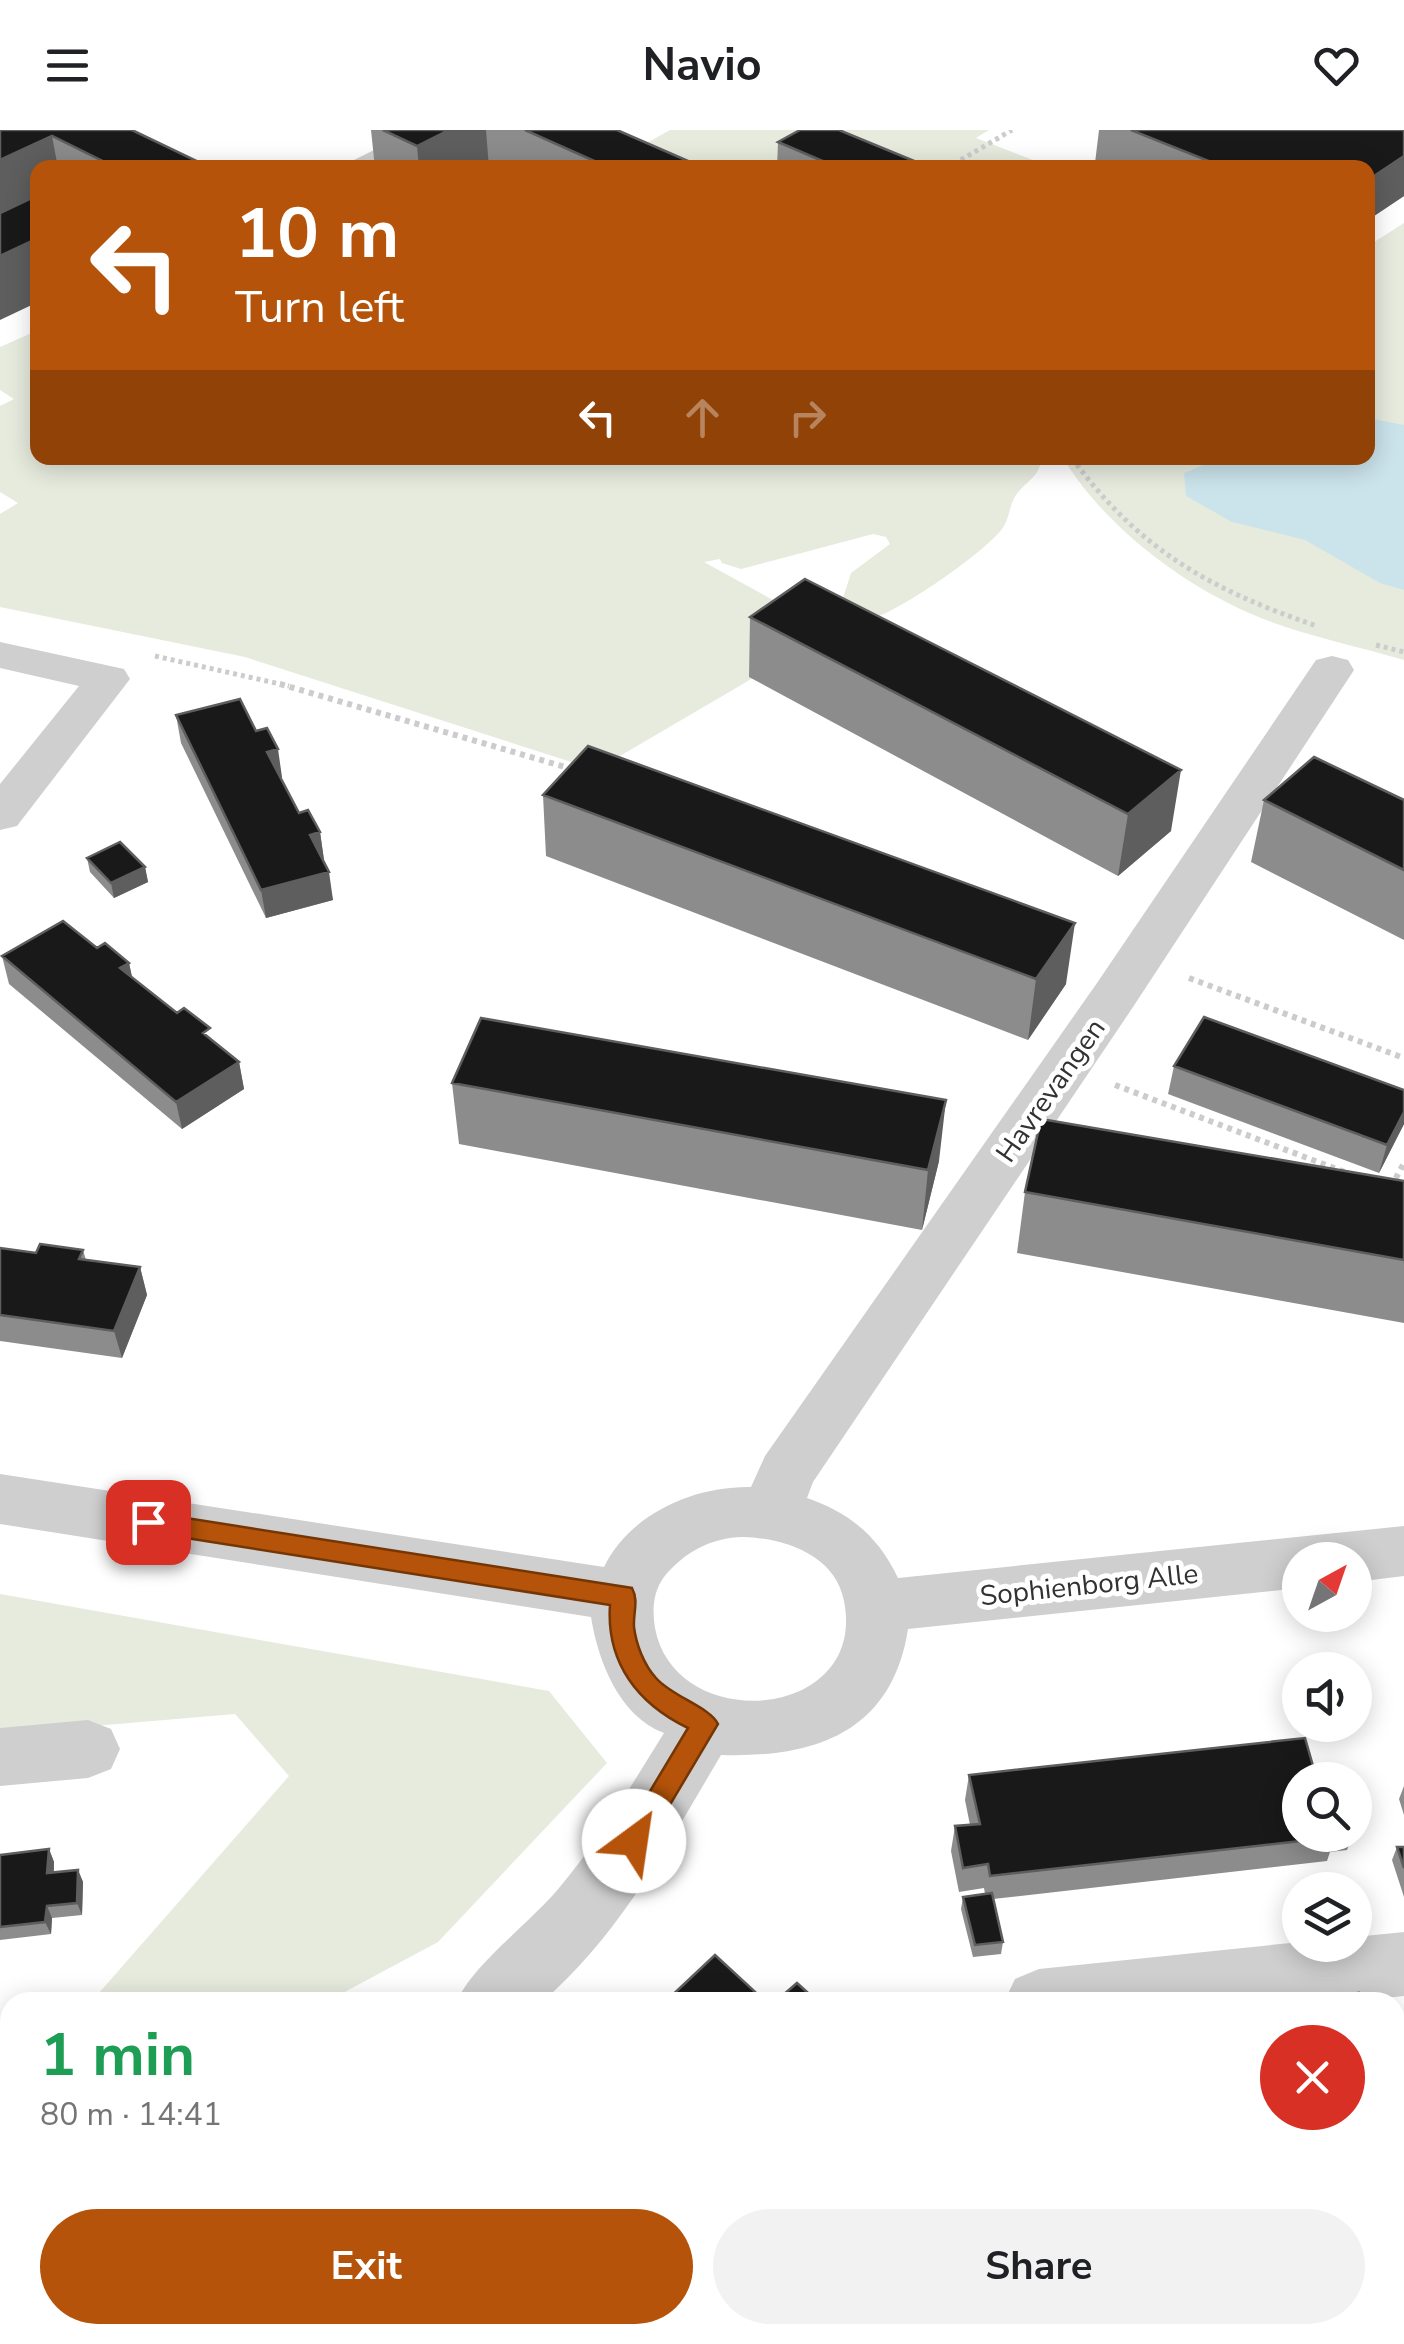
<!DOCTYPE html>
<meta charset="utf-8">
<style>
:root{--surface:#fff;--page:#f2f2f2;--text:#202124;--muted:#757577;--accent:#b45309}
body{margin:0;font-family:"Nunito Sans",sans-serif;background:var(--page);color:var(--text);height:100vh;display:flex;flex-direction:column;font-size:38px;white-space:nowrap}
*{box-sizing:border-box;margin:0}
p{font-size:32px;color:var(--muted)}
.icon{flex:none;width:55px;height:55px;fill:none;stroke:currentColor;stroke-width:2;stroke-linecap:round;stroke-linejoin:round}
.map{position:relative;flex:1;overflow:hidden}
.details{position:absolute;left:0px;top:1862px;width:1405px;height:352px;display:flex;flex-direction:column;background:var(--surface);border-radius:30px 30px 0 0;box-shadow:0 5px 25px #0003}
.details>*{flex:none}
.guide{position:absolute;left:30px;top:30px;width:1345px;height:305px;border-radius:20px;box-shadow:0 5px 25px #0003;background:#b45309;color:#fff;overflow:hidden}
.needle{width:65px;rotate:40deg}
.controls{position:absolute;left:1282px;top:1412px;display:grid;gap:20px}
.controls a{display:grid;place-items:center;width:90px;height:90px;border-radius:50%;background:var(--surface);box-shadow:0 5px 25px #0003;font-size:50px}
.pin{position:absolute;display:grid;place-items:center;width:85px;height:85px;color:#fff;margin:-42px;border-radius:20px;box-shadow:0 5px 15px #0006}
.me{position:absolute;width:110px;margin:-55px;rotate:31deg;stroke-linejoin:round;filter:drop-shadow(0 0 8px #0008)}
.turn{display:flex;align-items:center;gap:35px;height:210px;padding:0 40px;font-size:45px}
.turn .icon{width:130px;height:130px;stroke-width:2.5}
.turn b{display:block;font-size:70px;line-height:85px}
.lanes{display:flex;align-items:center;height:95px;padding:0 40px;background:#0003;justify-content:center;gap:50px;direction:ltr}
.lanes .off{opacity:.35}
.round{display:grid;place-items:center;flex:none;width:105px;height:105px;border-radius:52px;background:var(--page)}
.overview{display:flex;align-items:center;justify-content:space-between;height:170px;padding:0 40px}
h1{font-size:60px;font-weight:700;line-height:75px;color:#1e9e55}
.primary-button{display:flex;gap:20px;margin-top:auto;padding:20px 40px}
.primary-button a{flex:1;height:115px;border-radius:60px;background:var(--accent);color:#fff;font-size:40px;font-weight:700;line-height:115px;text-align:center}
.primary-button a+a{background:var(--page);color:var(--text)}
header{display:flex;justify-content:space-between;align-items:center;height:130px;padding:0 40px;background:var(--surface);font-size:45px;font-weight:700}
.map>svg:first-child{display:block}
.green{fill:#e7ebde}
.water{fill:#cbe3eb}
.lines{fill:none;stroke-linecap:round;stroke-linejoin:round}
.path-far1{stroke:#ccc;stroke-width:5;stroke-dasharray:4 4;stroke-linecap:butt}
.path{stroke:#ccc;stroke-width:6;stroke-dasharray:5 5;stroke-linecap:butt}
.minor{fill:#cfcfcf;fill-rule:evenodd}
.wall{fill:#8c8c8c}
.shaded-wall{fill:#5e5e5e}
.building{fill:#191919;stroke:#5e5e5e;stroke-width:2.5}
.route{fill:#b45309;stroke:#753606;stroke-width:2.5}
.labels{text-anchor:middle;stroke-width:10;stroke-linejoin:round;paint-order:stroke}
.street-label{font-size:28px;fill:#323232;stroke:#fff}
</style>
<header><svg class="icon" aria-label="menu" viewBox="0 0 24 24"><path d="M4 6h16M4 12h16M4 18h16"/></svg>Navio<svg class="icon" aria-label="heart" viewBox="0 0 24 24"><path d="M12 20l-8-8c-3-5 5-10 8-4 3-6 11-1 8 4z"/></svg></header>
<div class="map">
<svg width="1404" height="2214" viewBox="0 0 1404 2214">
<rect width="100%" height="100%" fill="#fff"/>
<path class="green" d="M670,0H808L829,38L645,37L643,15Z
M819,0H989L976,8L1051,37H900Z
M1404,93V530C1354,515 1297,504 1249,483C1177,451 1104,395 1063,328H1368V116Z
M36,201L38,328H1041C1041,346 1026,351 1016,365C1009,375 1010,388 1002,399C984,423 888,491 859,492C853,492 843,488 837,487L851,443L890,414L886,407L873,404L741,439L722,433L720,429L704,432L822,497L748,551L596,640L245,527L0,477V384L18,373L0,362V276L14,269L0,260V217Z
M0,1464L549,1561L607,1633L438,1812L326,1872H91L289,1646L235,1584L0,1604Z"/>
<path class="water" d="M1368,288L1404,295V460L1380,453L1305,410L1232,392L1186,366L1184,343L1221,328H1368Z"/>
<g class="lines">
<path class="path-far1" d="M947,38L1012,0
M1072,328C1139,420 1211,460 1317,496
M1376,515L1404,522
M155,526L289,556"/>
<path class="path" d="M280,554L572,639
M1189,848L1404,928
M1115,955L1347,1043
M1391,1057L1404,1033"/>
<path class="minor" d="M414,0H458L453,7L392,38H347L352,31Z
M0,512L124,539L130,549L17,696L0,700V654L79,556L0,538Z
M1332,526L1348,530L1354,540L1133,877L813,1352L807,1368C850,1383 878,1406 898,1448L1404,1396V1446L1355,1452V1430H1300V1458L908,1499C892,1603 814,1628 721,1625C670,1711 619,1806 542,1872H457C470,1837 531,1792 559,1758C599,1710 631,1656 664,1603C619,1586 598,1531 591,1487L0,1394V1344L604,1437C630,1384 693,1356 751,1357L765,1326L1097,853L1316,530ZM743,1407C783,1408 835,1424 844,1471C868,1591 675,1606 655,1498C652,1480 653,1462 664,1447C683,1423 712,1407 743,1407Z
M88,1590L111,1599L120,1619L111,1639L88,1648L0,1656V1598Z
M1404,1802V1866L1345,1872H1004L1015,1849L1039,1839L1300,1812L1355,1815V1807Z
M10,2141V2205H36L25,2214H0V2145Z
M620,2205H701L697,2214H616Z"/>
</g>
<path class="wall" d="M0,0H132L203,34L204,38H38V172Z
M371,0H617L704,38H375Z
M1099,0H1404V66L1368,90V38H1106L1095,33Z
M778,12L931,38H777Z
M750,487L1171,701L1118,746L749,547Z
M176,585L282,647L281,648L299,683L320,702L324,730L323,731L333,770L266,788L181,613Z
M543,665L1066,854L1028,910L546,726Z
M1264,670H1404V810L1251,732Z
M87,728L145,737L148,752L114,768L90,742Z
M97,818L129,833L132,847L239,932L244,959L182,999L9,854L2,826Z
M1174,936L1404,960V994L1379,1043L1168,964Z
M452,953L939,1031L922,1100L459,1014Z
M1404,1051V1193L1017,1123L1025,1062Z
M0,1118L36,1123L83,1120L86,1130L140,1137L147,1165L122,1228L0,1211Z
M969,1645L1300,1705H1353L1347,1720L1330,1722L1327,1731L993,1769L1003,1812L1001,1824L973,1827L961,1779L963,1767L985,1764L984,1758L959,1762L951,1721L955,1696L970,1695L965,1670Z
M1404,1656V1685L1399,1669Z
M1397,1717H1404V1767L1392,1730Z
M49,1719L54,1732V1742L78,1740L83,1752L82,1785L52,1788L51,1804L0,1810V1725Z
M1404,1907V2037L1395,2038V1908Z
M790,2205H867L877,2214H799Z"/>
<path class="shaded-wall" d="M449,0H486L489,38H419L417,16Z
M52,6L58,38H38V75L0,92V30Z
M1404,26V66L1368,90V50Z
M32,111L38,139V172L0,190V126Z
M278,619L282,647L272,650L267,622Z
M1181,640L1171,701L1118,746L1128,684Z
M320,702L324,730L314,733L310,705Z
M145,737L148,752L114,768L111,753Z
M329,742L333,770L266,788L261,760Z
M1075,793L1066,854L1028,910L1036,849Z
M129,833L135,861L120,838Z
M239,932L244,959L182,999L176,972Z
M946,970L939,1031L922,1100L928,1040Z
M1404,982V994L1379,1043L1387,1015Z
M140,1137L147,1165L122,1228L114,1201Z
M49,1719L54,1732L53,1755L47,1743Z
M78,1740L83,1752L82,1785L77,1773Z
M47,1776L52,1788L51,1804L45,1792Z
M414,2205H439L429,2214H405Z"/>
<path class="building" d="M0,0H132L203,34L196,38H117L52,6L0,30Z
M383,0H449L417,16Z
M525,0H617L704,38H610Z
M800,0H839L931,38H839L778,12Z
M1131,0H1404V26L1368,50V38H1226Z
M38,65V114L32,111L0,126V83Z
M805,449L1181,640L1128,684L750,487Z
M240,569L256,601L267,598L278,619L267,622L299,683L308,680L320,702L310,705L329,742L261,760L176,585Z
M588,616L1075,793L1036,849L543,665Z
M1314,627L1404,670V740L1264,670Z
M120,712L145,737L111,753L87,728Z
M63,791L97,818L105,813L129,833L120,838L177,883L184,878L210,898L203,903L239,932L176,972L2,826Z
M1204,887L1404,960V982L1387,1015L1174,936Z
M481,888L946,970L928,1040L452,953Z
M1041,989L1404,1051V1130L1025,1062Z
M40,1114L83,1120L79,1129L140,1137L114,1201L0,1185V1118L36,1123Z
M1305,1608L1317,1650H1300V1705H1335L1336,1707L990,1746L988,1734L963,1738L955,1696L980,1694L969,1645Z
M1397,1717H1404V1738Z
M49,1719L47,1743L78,1740L77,1773L47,1776L45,1792L0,1797V1725Z
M992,1763L1003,1812L975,1815L963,1767Z
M715,1825L766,1872H665Z
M797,1853L818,1872H775Z
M1359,1863L1362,1872H1301L1300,1871Z
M1404,1907V2017L1395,2019V1908Z
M251,2205H414L405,2214H242Z
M811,2205H867L877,2214H820Z"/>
<path class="route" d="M148,1382L632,1458C639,1471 633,1483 634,1497C636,1514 644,1535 656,1548C671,1566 710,1577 718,1594L643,1720L634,1723L624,1720L620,1711L688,1598C638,1574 606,1533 610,1475L148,1402L139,1399L136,1392L139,1385Z"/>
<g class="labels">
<g class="street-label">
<text transform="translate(1050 960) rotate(-55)" y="10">Havrevangen</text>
<text transform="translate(1089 1454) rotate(-6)" y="10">Sophienborg Alle</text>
</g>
</g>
</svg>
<div class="controls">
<a><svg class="needle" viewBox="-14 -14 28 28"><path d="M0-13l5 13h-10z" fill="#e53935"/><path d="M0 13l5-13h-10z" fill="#757577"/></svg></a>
<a><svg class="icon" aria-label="sound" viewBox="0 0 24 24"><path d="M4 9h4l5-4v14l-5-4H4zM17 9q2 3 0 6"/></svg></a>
<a><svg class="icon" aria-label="search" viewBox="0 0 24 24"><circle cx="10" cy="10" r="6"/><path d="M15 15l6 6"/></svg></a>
<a><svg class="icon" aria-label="layers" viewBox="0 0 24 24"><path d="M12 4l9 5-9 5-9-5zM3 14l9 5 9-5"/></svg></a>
</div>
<div class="pin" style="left:148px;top:1392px;background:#d93025"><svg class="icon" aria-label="arrive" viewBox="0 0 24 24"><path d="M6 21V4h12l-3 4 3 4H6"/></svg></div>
<svg class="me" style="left:634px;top:1711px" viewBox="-20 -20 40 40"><circle r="19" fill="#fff"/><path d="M0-13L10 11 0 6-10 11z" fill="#b45309"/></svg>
<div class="guide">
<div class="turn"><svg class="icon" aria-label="left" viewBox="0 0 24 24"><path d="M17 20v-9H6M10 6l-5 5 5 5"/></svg><div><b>10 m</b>Turn left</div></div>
<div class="lanes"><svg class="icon" aria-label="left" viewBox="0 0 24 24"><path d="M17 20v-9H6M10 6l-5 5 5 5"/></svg><svg class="icon off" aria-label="ahead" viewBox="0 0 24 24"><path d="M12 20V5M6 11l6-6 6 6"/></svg><svg class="icon off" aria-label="right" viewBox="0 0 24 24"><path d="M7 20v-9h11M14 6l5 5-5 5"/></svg></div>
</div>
<section class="details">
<div class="overview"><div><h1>1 min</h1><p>80 m · 14:41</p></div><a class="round" style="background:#d93025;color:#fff"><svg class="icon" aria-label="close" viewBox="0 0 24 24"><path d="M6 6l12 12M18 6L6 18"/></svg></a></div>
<div class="primary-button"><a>Exit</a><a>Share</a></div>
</section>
</div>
